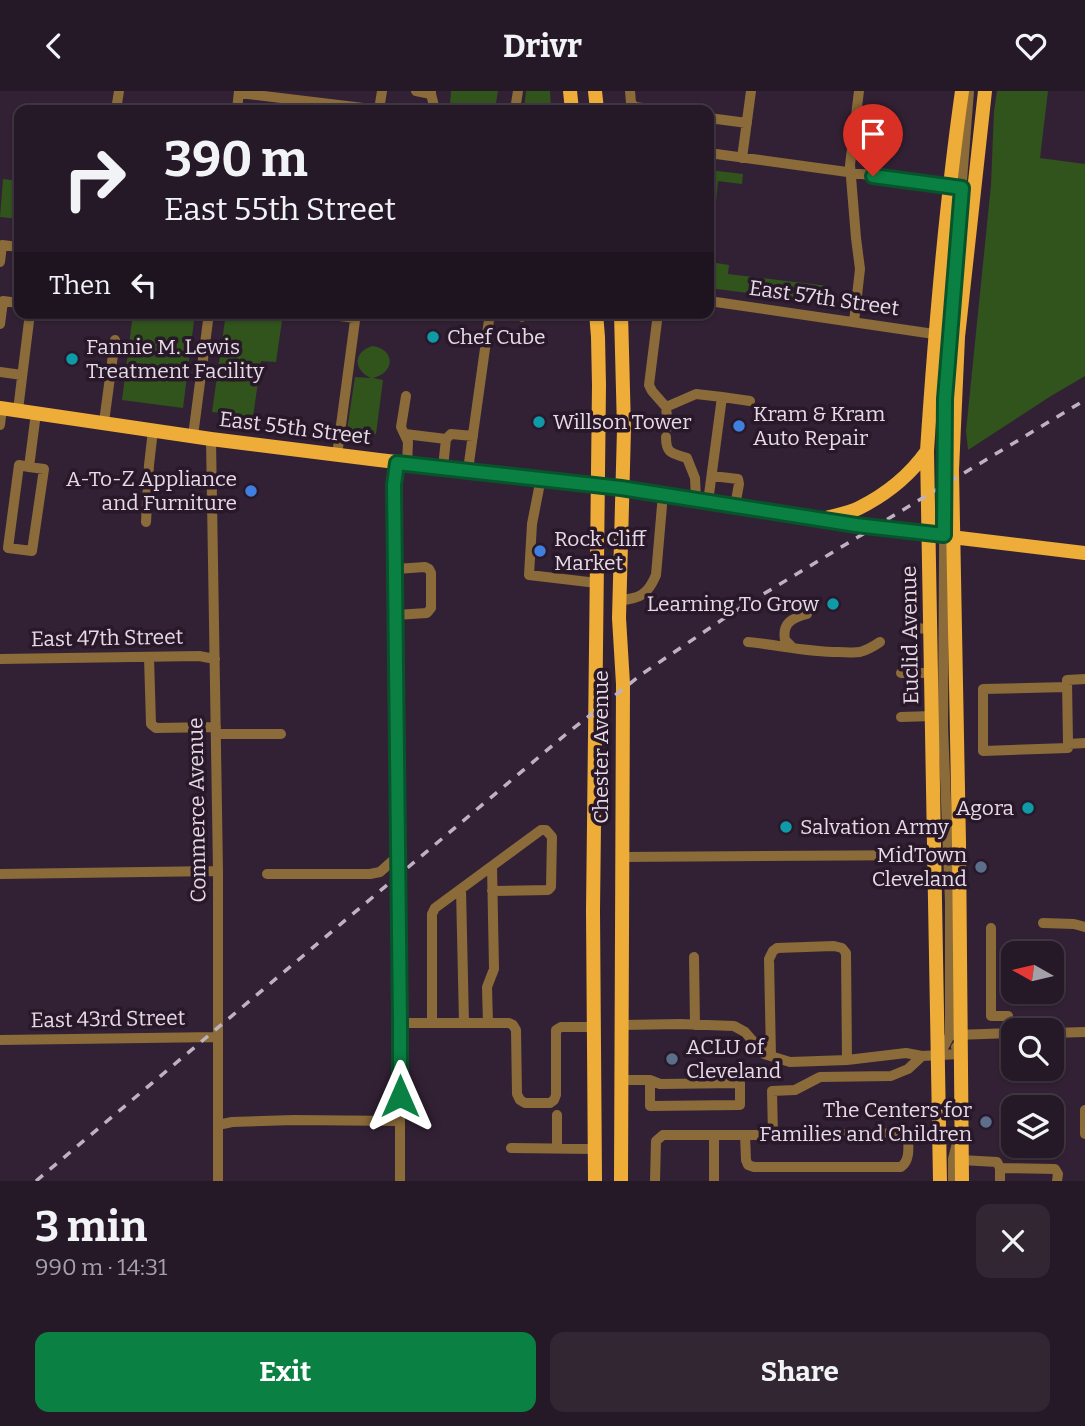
<!DOCTYPE html>
<meta charset="utf-8">
<style>
:root{--surface:#261927;--page:#322633;--text:#f1f3f6;--muted:#a4a0a7;--line:#423844;--accent:#0b8043}
body{margin:0;font-family:Bitter,serif;background:var(--page);color:var(--text);height:100vh;display:flex;flex-direction:column;font-size:26px;white-space:nowrap}
*{box-sizing:border-box;margin:0}
p{font-size:23px;color:var(--muted)}
.icon{flex:none;width:38px;height:38px;fill:none;stroke:currentColor;stroke-width:2;stroke-linecap:round;stroke-linejoin:round}
.map{position:relative;height:1090px;overflow:hidden}
.details{display:flex;flex-direction:column;background:var(--surface);flex:1}
.details>*{flex:none}
.top-card{position:absolute;left:14px;top:14px;width:700px;height:214px;border-radius:14px;box-shadow:0 2px 5px #0004,0 0 0 2px var(--line);background:#261927;color:var(--text);overflow:hidden}
.needle{width:46px;rotate:278deg}
.tools{position:absolute;left:1001px;top:850px;display:grid;gap:14px}
.tools a{display:grid;place-items:center;width:63px;height:63px;border-radius:14px;background:var(--surface);box-shadow:0 2px 5px #0004,0 0 0 2px var(--line);font-size:35px}
.pin{position:absolute;display:grid;place-items:center;width:60px;height:60px;color:#fff;margin:-72px -30px;border-radius:50% 50% 50% 0;rotate:-45deg;box-shadow:0 0 7px #0007}
.pin .icon{rotate:45deg}
.me{position:absolute;width:77px;margin:-38px;rotate:0deg;stroke-linejoin:round;filter:drop-shadow(0 0 5px #0008)}
.turn{display:flex;align-items:center;gap:24px;height:147px;padding:0 35px;font-size:32px}
.turn .icon{width:91px;height:91px;stroke-width:2.5}
.turn b{display:block;font-size:49px;line-height:60px}
.then{display:flex;align-items:center;height:66px;padding:0 35px;background:#0003;gap:14px;font-size:26px}
.round{display:grid;place-items:center;flex:none;width:74px;height:74px;border-radius:14px;background:var(--page)}
.summary{display:flex;align-items:center;justify-content:space-between;height:119px;padding:0 35px}
h1{font-size:42px;font-weight:700;line-height:52px}
.cta{display:flex;gap:14px;margin-top:auto;padding:14px 35px}
.cta a{flex:1;height:80px;border-radius:14px;background:var(--accent);color:#fff;font-size:28px;font-weight:700;line-height:80px;text-align:center}
.cta a+a{background:var(--page);color:var(--text)}
header{display:flex;justify-content:space-between;align-items:center;height:91px;padding:0 35px;background:var(--surface);font-size:32px;font-weight:700}
.map>svg:first-child{display:block}
.green{fill:#30541c}
.lines{fill:none;stroke-linecap:round;stroke-linejoin:round}
.minor{stroke:#8a6b39;stroke-width:10}
.major{stroke:#edad38;stroke-width:14}
.rail{stroke:#beb2c0;stroke-width:3.5;stroke-dasharray:9 9;stroke-linecap:butt}
.route-casing{stroke:#07532c;stroke-width:18}
.route{stroke:#0b8043;stroke-width:12}
.culture-dot{fill:#0f9aa8;stroke:#281829;stroke-width:2.5}
.shop-dot{fill:#3f7fe0;stroke:#281829;stroke-width:2.5}
.service-dot{fill:#5c6f8a;stroke:#281829;stroke-width:2.5}
.labels{text-anchor:middle;stroke-width:7;stroke-linejoin:round;paint-order:stroke}
.street-label{font-size:21px;fill:#e5dae6;stroke:#281829}
.poi-label{font-size:21px;fill:#e5dae6;stroke:#281829;text-anchor:start}
</style>
<header><svg class="icon" aria-label="back" viewBox="0 0 24 24"><path d="M15 5l-7 7 7 7"/></svg>Drivr<svg class="icon" aria-label="heart" viewBox="0 0 24 24"><path d="M12 20l-8-8c-3-5 5-10 8-4 3-6 11-1 8 4z"/></svg></header>
<div class="map">
<svg width="1085" height="1090" viewBox="0 0 1085 1090">
<rect width="100%" height="100%" fill="#322134"/>
<path class="green" d="M451,0H498L495,18L450,12Z
M526,0H550L551,19H524Z
M997,0H1048L1040,67L1085,73V285L1051,305L968,359L966,340L991,94L994,20Z
M709,79L743,83L742,93L718,90L710,171L729,174L728,183L828,195L826,212L709,197Z
M3,88L19,90V128L0,126Z
M133,222H195L183,317L122,309Z
M226,222L283,223L276,271L261,270L253,326L212,321Z
M372,255C396,258 395,282 373,287L383,289L376,343L347,339L355,286L371,287C354,279 352,262 372,255Z"/>
<g class="lines">
<path class="minor" d="M416,0L431,3V0
M630,0L631,12L635,16L658,19
M239,2L380,19
M431,3L435,19
M116,19L119,0
M237,19L239,0
M379,19L382,0
M515,19L518,0
M709,27L747,32
M709,62L956,96
M742,67L751,0
M0,171L2,154L19,156
M709,210L934,243
M518,222L522,226
M658,222L649,294L652,300L666,316L668,336
M324,223L356,227
M854,231L860,178L856,147L850,74L859,0
M0,233L3,210L19,212
M0,281L22,284
M406,305L401,336L408,351L407,373
M666,316L696,303L722,306
M18,319L30,222
M104,331L115,249
M0,334L2,317
M405,343L446,348L443,376
M193,345L209,222
M666,346C666,363 672,362 687,367L695,387L696,408
M211,348L218,780V1090
M446,348L451,343L473,345
M337,364L356,222
M397,372L394,394L400,932V1090
M29,376L44,378L32,460L8,457L19,374L29,376L36,322
M468,379L489,229
M712,385L738,388L739,393L735,415
M541,387L532,433L529,484L597,492
M708,411L722,306L750,310
M146,431L149,374L153,339
M396,478L425,476L429,478L431,482V517L427,522L396,524
M620,509C640,508 648,503 656,484L663,403
M912,537L931,538
M748,551C779,554 807,561 838,561C845,561 853,562 860,561C868,559 874,555 880,551
M793,557L785,549C782,532 792,527 807,523
M149,566L151,633L156,637L216,636
M0,568L199,565L215,568
M901,582H932
M1085,588L1067,589L1068,653L1085,652
M1067,596L983,598V660L1068,657V653
M901,626L933,625
M216,643H281
M622,766L935,764
M0,783L218,780
M267,783H370L380,781L399,764
M461,798L464,932
M1043,832L1074,833L1085,836
M991,837V925H1008L1009,942
M694,866L695,934
M400,932H509L513,934L516,939L517,1003L520,1009L525,1012H550L554,1009L556,1004V939L561,936H594
M432,932V823L435,817L492,775
M488,932L487,896L494,878L492,775L541,739H546L552,746L551,796L548,799L492,800
M622,934L680,933L734,935L745,941L764,963L790,971L847,969L906,962L922,965
M1052,942L1085,941
M955,944L1013,942
M0,949L217,946
M771,965L769,868L773,860L777,857L834,855L842,857L846,862L847,969
M939,965L950,944V811L943,635L945,308L969,0
M621,989H650L660,993L740,992V1014L650,1015V989
M1085,1019V1043
M557,1024V1058
M218,1034L232,1031L294,1029L399,1030
M940,1042L773,1044L772,1000L795,999L820,986L891,985L908,978L922,965L960,963L956,956
M714,1044H773
M745,1044L746,1069L748,1074L754,1076H901C911,1069 908,1054 908,1043
M511,1057L594,1058
M961,1069L997,1071L1000,1077V1090
M1000,1077L1055,1078L1058,1083L1057,1090
M655,1090L656,1050L663,1044H714V1090
M953,1090V1068L958,1048"/>
<path class="major" d="M570,0L572,19
M595,0L597,19
M0,317L211,348L379,369L621,397L877,437L1085,462
M826,427C837,424 849,422 859,417C885,404 910,384 927,360
M595,1090L593,820L599,294L598,246L596,222
M621,1090L623,593L619,527L624,338L621,222
M940,1090L927,360C935,239 945,120 962,0
M962,1090L959,752L952,379L958,246L985,0"/>
<path class="rail" d="M36,1090L565,644L642,583L732,522L1085,309"/>
</g>
<g class="lines">
<g class="route-casing">
<path id="route" d="M400,1005V933L394,394L397,372L621,397L856,434L944,444L945,308L962,97L873,85"/>
</g>
<use href="#route" class="route"/>
</g>
<g class="culture-dot">
<circle cx="433" cy="246" r="7"/>
<circle cx="72" cy="268" r="7"/>
<circle cx="539" cy="331" r="7"/>
<circle cx="833" cy="513" r="7"/>
<circle cx="1028" cy="717" r="7"/>
<circle cx="786" cy="736" r="7"/>
</g>
<g class="shop-dot">
<circle cx="739" cy="335" r="7"/>
<circle cx="251" cy="400" r="7"/>
<circle cx="540" cy="460" r="7"/>
</g>
<g class="service-dot">
<circle cx="981" cy="776" r="7"/>
<circle cx="672" cy="968" r="7"/>
<circle cx="986" cy="1031" r="7"/>
</g>
<g class="labels">
<g class="street-label">
<text transform="translate(824 207) rotate(8)" y="7">East 57th Street</text>
<text transform="translate(295 337) rotate(7)" y="7">East 55th Street</text>
<text transform="translate(910 544) rotate(-91)" y="7">Euclid Avenue</text>
<text transform="translate(107 547) rotate(-1)" y="7">East 47th Street</text>
<text transform="translate(601 656) rotate(-90)" y="7">Chester Avenue</text>
<text transform="translate(197 719) rotate(-91)" y="7">Commerce Avenue</text>
<text transform="translate(108 928) rotate(-1)" y="7">East 43rd Street</text>
</g>
<g class="poi-label">
<text x="447" y="253">Chef Cube</text>
<text x="86" y="263">Fannie M. Lewis<tspan x="86" dy="24">Treatment Facility</tspan></text>
<text x="753" y="330">Kram &amp; Kram<tspan x="753" dy="24">Auto Repair</tspan></text>
<text x="553" y="338">Willson Tower</text>
<text x="237" y="395" text-anchor="end">A-To-Z Appliance<tspan x="237" dy="24">and Furniture</tspan></text>
<text x="554" y="455">Rock Cliff<tspan x="554" dy="24">Market</tspan></text>
<text x="819" y="520" text-anchor="end">Learning To Grow</text>
<text x="1014" y="724" text-anchor="end">Agora</text>
<text x="800" y="743">Salvation Army</text>
<text x="967" y="771" text-anchor="end">MidTown<tspan x="967" dy="24">Cleveland</tspan></text>
<text x="686" y="963">ACLU of<tspan x="686" dy="24">Cleveland</tspan></text>
<text x="972" y="1026" text-anchor="end">The Centers for<tspan x="972" dy="24">Families and Children</tspan></text>
</g>
</g>
</svg>
<div class="tools">
<a><svg class="needle" viewBox="-14 -14 28 28"><path d="M0-13l5 13h-10z" fill="#e53935"/><path d="M0 13l5-13h-10z" fill="#a4a0a7"/></svg></a>
<a><svg class="icon" aria-label="search" viewBox="0 0 24 24"><circle cx="10" cy="10" r="6"/><path d="M15 15l6 6"/></svg></a>
<a><svg class="icon" aria-label="layers" viewBox="0 0 24 24"><path d="M12 4l9 5-9 5-9-5zM3 14l9 5 9-5"/></svg></a>
</div>
<div class="pin" style="left:873px;top:85px;background:#d93025"><svg class="icon" aria-label="arrive" viewBox="0 0 24 24"><path d="M6 21V4h12l-3 4 3 4H6"/></svg></div>
<svg class="me" style="left:400px;top:1005px" viewBox="-20 -20 40 40"><path d="M0-17L14 15 0 8-14 15z" fill="#0b8043" stroke="#fff" stroke-width="4"/></svg>
<div class="top-card">
<div class="turn"><svg class="icon" aria-label="right" viewBox="0 0 24 24"><path d="M7 20v-9h11M14 6l5 5-5 5"/></svg><div><b>390 m</b>East 55th Street</div></div>
<div class="then">Then<svg class="icon" aria-label="left" viewBox="0 0 24 24"><path d="M17 20v-9H6M10 6l-5 5 5 5"/></svg></div>
</div>
</div>
<section class="details">
<div class="summary"><div><h1>3 min</h1><p>990 m · 14:31</p></div><a class="round"><svg class="icon" aria-label="close" viewBox="0 0 24 24"><path d="M6 6l12 12M18 6L6 18"/></svg></a></div>
<div class="cta"><a>Exit</a><a>Share</a></div>
</section>
